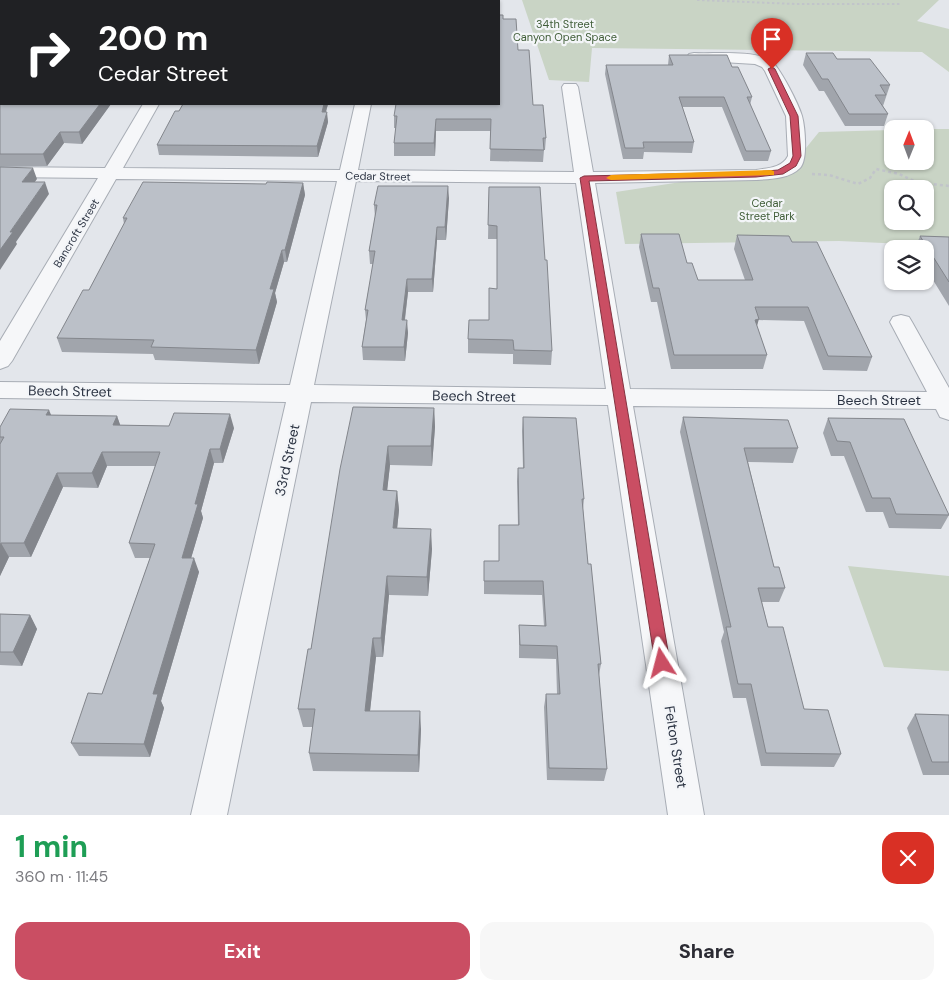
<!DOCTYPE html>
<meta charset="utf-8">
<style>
:root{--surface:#fff;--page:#f7f7f7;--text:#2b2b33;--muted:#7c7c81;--accent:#ca4e63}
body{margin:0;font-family:"DM Sans",sans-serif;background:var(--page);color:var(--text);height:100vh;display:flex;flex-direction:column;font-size:19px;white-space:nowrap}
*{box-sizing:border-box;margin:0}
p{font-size:16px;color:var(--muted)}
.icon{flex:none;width:28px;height:28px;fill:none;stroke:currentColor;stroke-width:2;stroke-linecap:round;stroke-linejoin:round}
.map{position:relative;height:815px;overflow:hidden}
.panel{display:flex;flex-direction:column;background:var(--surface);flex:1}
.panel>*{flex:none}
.guide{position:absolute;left:0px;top:0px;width:500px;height:105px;box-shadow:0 1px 4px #0004;background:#202124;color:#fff;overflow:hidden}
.needle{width:32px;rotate:1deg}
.buttons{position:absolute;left:884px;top:120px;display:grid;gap:10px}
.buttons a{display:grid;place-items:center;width:50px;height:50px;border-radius:10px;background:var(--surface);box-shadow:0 1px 4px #0004;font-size:25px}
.pin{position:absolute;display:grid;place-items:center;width:42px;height:42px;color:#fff;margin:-51px -21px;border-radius:50% 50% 50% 0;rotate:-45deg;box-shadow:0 0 5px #0007}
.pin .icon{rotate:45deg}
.me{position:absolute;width:55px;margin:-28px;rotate:351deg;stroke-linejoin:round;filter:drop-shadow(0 0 4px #0008)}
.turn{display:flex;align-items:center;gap:18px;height:105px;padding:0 15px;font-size:22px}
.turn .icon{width:65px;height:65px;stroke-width:2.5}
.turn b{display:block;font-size:35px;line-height:42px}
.round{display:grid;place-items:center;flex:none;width:52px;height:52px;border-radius:15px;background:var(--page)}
.summary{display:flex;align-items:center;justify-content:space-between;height:85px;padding:0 15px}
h1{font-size:30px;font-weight:700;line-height:38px;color:#1e9e55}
.primary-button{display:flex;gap:10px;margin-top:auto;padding:10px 15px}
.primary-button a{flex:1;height:58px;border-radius:15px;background:var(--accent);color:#fff;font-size:20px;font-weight:700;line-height:58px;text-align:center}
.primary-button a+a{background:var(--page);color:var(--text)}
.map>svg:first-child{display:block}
.green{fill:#c9d4c5;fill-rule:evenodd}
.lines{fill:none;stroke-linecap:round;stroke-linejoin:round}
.minor-casing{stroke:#a8adb5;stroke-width:2}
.path-far1{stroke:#c1c4ca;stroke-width:2;stroke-dasharray:2.5 2.5;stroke-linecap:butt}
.path{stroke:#c1c4ca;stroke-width:2.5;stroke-dasharray:3 3;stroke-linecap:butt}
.minor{fill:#f6f7f9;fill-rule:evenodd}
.wall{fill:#a1a5ac}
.shaded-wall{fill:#83868c}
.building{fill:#bbc0c8;stroke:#83868c}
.route{fill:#ca4e63;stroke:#833340}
.slow{fill:#f59e0b}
.labels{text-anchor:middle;stroke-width:4.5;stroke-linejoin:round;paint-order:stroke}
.far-park-label{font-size:11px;fill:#415e39;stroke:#f3f5f8}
.far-street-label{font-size:11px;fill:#2c3443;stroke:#f3f5f8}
.street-label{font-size:14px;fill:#2c3443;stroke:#f3f5f8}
</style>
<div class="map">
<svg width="949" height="815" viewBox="0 0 949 815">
<rect width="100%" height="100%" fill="#e3e6eb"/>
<path class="green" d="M522,0H939L917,21L949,29V72L922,52L592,48L589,82L549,80Z
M925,129H949V246L839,241L625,244L616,192L694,180L784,175L819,132L892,130V161H925ZM892,189H925V221H892Z
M848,566L949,576V671L884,667Z"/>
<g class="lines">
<g class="minor-casing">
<path id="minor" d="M377,0H391V1H378Z
M694,53C715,54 752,50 770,60C779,65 799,105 802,116C805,127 808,160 800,168C789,179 770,179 756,180L595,183L630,389L927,392L890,322L893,317L901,315L909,317L912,322L949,388V420L940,417L936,409L633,406L704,815H668L608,405L311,402L227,815H191L286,402L0,398V382L290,385L337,181L116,179L12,361L8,366L0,369V341L98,178L0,177V167L105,168L143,104H159L123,168L340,170L355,104H371L358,170L574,172L562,87L564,84H576L578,87L593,172L756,170C768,168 782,168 788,156L786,116L765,71L762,67L755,64L689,60L687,57L689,54ZM356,181L576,183L606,389L314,385Z"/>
</g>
<path class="path-far1" d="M697,0L796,4H901"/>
<path class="path" d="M812,174L829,175L858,184L870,178L876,169L899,174L916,182L949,186"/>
<use href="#minor" class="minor"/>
</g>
<path class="wall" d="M503,19L518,50L533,105L546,138L545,150H544L543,162L490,161L491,131H436L435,156H394V143L396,128H394V116Z
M806,53L837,59L890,85L883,106L888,114L884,126H845L824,91H819L803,65Z
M669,55L732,67L752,97L750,105L771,151L768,161H744L722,107H682L694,142L692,153L644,152L643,159H623L605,74L606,65H668Z
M0,71L1,104H111L82,144L64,143L47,166H0Z
M183,104H328L326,112L328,122L318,157L159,155L157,145L179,111Z
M303,183L305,195L287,262H284L275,293L277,302L259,364L155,360L153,354L62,352L57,338L89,290L124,224L123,218L266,184Z
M489,187L552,351L551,365L513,364V354L468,353V339L489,320L497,288V239H488Z
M449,198L446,240H437L433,292H408L405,320L408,333L405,361L363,360L362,347L366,320L365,310L373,264H370L369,251L375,217L374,205Z
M641,234L698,280H745L734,249L737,235L792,242L872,357L867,371L823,370L804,321L758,320L757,326L767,355L763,369H671L657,302H651L639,247Z
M920,236L949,237V306L925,267V249H915Z
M353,407L434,408L435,427L432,466L390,465L387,490L397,491L399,510L397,529L432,549L428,596L389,595L383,657H376L370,711L421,729L419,772L313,771L309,753L313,727H303L298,709L311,649Z
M51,415L117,416L120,425L234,428L223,463H214L201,511L203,518L191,558L199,572L161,701L164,708L150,757L79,756L71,743L102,694L150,558H135L129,543L155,466H107L98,488L63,487L31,557H9L0,576V427Z
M523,417L584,499L583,509L588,564L601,664L599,675L607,769L604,781L547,780L544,707L546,694H557L556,659L519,658V625L544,626L542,595L484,594V561H499V525H518L517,481L518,468H523L522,431Z
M683,417L798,448L793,463L748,462L774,567L785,588L779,602H762L768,627L804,709L841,754L834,767L761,766L746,698H733L721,641L724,632L680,432Z
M828,418L949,515L941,529L889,528L883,512H866L844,456H831L823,433Z
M0,614L30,615L37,629L22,666L0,665Z
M915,714L949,715V775H923L907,728Z"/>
<path class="shaded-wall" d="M171,0H180L179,1H170Z
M100,104H111L82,144L79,132Z
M324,104H328L323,122L322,112Z
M327,112L328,122L318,157L317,146Z
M436,119V131L435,156L434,143Z
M60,132L64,143L47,166L43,154Z
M33,168L37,179L26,194L22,182Z
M45,182L49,194L16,242L17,244L0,270V250L10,232Z
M303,183L305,195L287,262L285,250Z
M448,186L449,198L446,240L445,227Z
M437,227V240L433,292L432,279Z
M282,250L284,262L275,293L277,302L259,364L256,350L270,289Z
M407,279L408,292L403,333L402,320Z
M759,319L755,332V320Z
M407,320L408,333L405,361L404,347Z
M434,408L435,427L432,466L431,446Z
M49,410L55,424L46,415Z
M230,414L234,428L223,463L220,449Z
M117,416L122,430L113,425Z
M388,446L390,465L385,510L383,490Z
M210,449L214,463L201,511L203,518L187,572L182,558L195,504Z
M102,452L107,466L98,488L92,473Z
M57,473L63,487L31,557L24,543Z
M397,491L399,510L395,548L393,528Z
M431,529L432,549L428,596L427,577Z
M1,543L9,557L0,576V545Z
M194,558L199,572L161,701L164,708L150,757L144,744L153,694Z
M387,576L389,595L383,657L381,638Z
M30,615L37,629L22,666L13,652Z
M373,638L376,657L368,729L365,711Z
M420,711L421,729L419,772L418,755Z"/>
<path class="building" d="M60,0H171L170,1H58Z
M240,0H348V1H240Z
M427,0H461V1H426Z
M499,15H503V19H516L518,50H529L533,105H543L546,138H543L544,150L490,149L491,119H436L434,143H394L397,116H394L396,104H499Z
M806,53H833L837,59H870L890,85H880L886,95H875L888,114H849L828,79H822Z
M669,55H727L732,67H738L752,97H747L771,151H746L724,97H679L694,142H643L644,148H625L606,65H673Z
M1,70V104H100L79,132H60L43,154H0V71Z
M183,104H324L322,112H327L317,146L157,145L175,111H179Z
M0,167L33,168L22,182H45L10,232H13L0,250Z
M143,182L266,184L267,182L303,183L285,250H282L270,289H274L256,350L151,347L154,340L57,338L83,290H89L127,218H123Z
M378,186H448L445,227H437L432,279H407L402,320H407L404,347H362L368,310H365L375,251H369L377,205H374Z
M489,187H540L545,260H547L552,351L514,350L513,340L468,339L469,320H489V288L497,289V226L488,225Z
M641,234H679L687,263H692L698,280H753L737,235L789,236L792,242H817L872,357L828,356L808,307H755L759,319L755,320L767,355H674L659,288H653Z
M920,236L949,237V282Z
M353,407L434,408L431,446H388L383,490L397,491L393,528L431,529L427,577L387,576L381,638H373L365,711H420L418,755L309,753L315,709H298L308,649H311L340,469Z
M10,409L49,410L46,415L117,416L113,425L169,426L174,413L230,414L220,449H210L195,504H198L182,558H194L153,694H158L144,744L71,743L88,693L102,694L155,544L129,543L160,452H102L92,473H57L24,543H1L0,545V444L4,437H0V427Z
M523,417L576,418L584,499H582L588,564H591L601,664H598L607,769L549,768L546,694H560L557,646L520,645L519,625L546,626L543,581H484V561H499V525H519L518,468H524Z
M683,417L788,420L798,448H744L774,567H779L785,588H758L768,627H783L804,709L828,710L841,754L766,753L751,684H738L726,627H731Z
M828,418L904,419L949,515L896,514L890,498H872L850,442L837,441Z
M0,614L30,615L13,652H0Z
M915,714L949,715V762H932Z"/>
<path class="route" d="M772,67L775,69L798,116L801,156L796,166L783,174L756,177L589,181L670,663L667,668L662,670L657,668L655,663L580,178L584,176L756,172L778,170L790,163L793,156L790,116L768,69Z"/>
<path class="slow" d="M771,170L774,171V175L611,180L606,178L611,175Z"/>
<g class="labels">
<g class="far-park-label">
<text x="565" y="28">34th Street<tspan x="565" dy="13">Canyon Open Space</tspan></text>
<text x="767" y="207">Cedar<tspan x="767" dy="13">Street Park</tspan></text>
</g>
<g class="far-street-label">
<text transform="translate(378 176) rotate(1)" y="4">Cedar Street</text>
<text transform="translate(76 233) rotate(-59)" y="4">Bancroft Street</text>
</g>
<g class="street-label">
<text transform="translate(70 391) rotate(1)" y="5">Beech Street</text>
<text transform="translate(474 396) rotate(1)" y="5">Beech Street</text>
<text x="879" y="405">Beech Street</text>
<text transform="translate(287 460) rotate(-78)" y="5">33rd Street</text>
<text transform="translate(676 747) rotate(81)" y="5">Felton Street</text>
</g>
</g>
</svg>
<div class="buttons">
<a><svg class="needle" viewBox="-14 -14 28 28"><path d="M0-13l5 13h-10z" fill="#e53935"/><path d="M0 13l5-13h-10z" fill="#7c7c81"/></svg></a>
<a><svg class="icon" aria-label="search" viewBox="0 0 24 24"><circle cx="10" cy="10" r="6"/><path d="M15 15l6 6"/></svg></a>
<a><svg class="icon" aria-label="layers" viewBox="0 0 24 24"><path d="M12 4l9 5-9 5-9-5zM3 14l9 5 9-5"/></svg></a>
</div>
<div class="pin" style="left:772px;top:69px;background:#d93025"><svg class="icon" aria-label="arrive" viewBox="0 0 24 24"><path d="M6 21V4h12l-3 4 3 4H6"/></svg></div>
<svg class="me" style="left:662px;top:663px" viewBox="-20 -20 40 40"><path d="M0-17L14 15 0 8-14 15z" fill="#ca4e63" stroke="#fff" stroke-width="4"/></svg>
<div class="guide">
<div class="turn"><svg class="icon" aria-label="right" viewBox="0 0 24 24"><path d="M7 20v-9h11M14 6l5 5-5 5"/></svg><div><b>200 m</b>Cedar Street</div></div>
</div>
</div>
<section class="panel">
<div class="summary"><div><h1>1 min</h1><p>360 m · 11:45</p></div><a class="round" style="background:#d93025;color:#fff"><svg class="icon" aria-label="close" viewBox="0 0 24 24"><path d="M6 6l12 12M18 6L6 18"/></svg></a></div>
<div class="primary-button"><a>Exit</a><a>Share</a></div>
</section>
